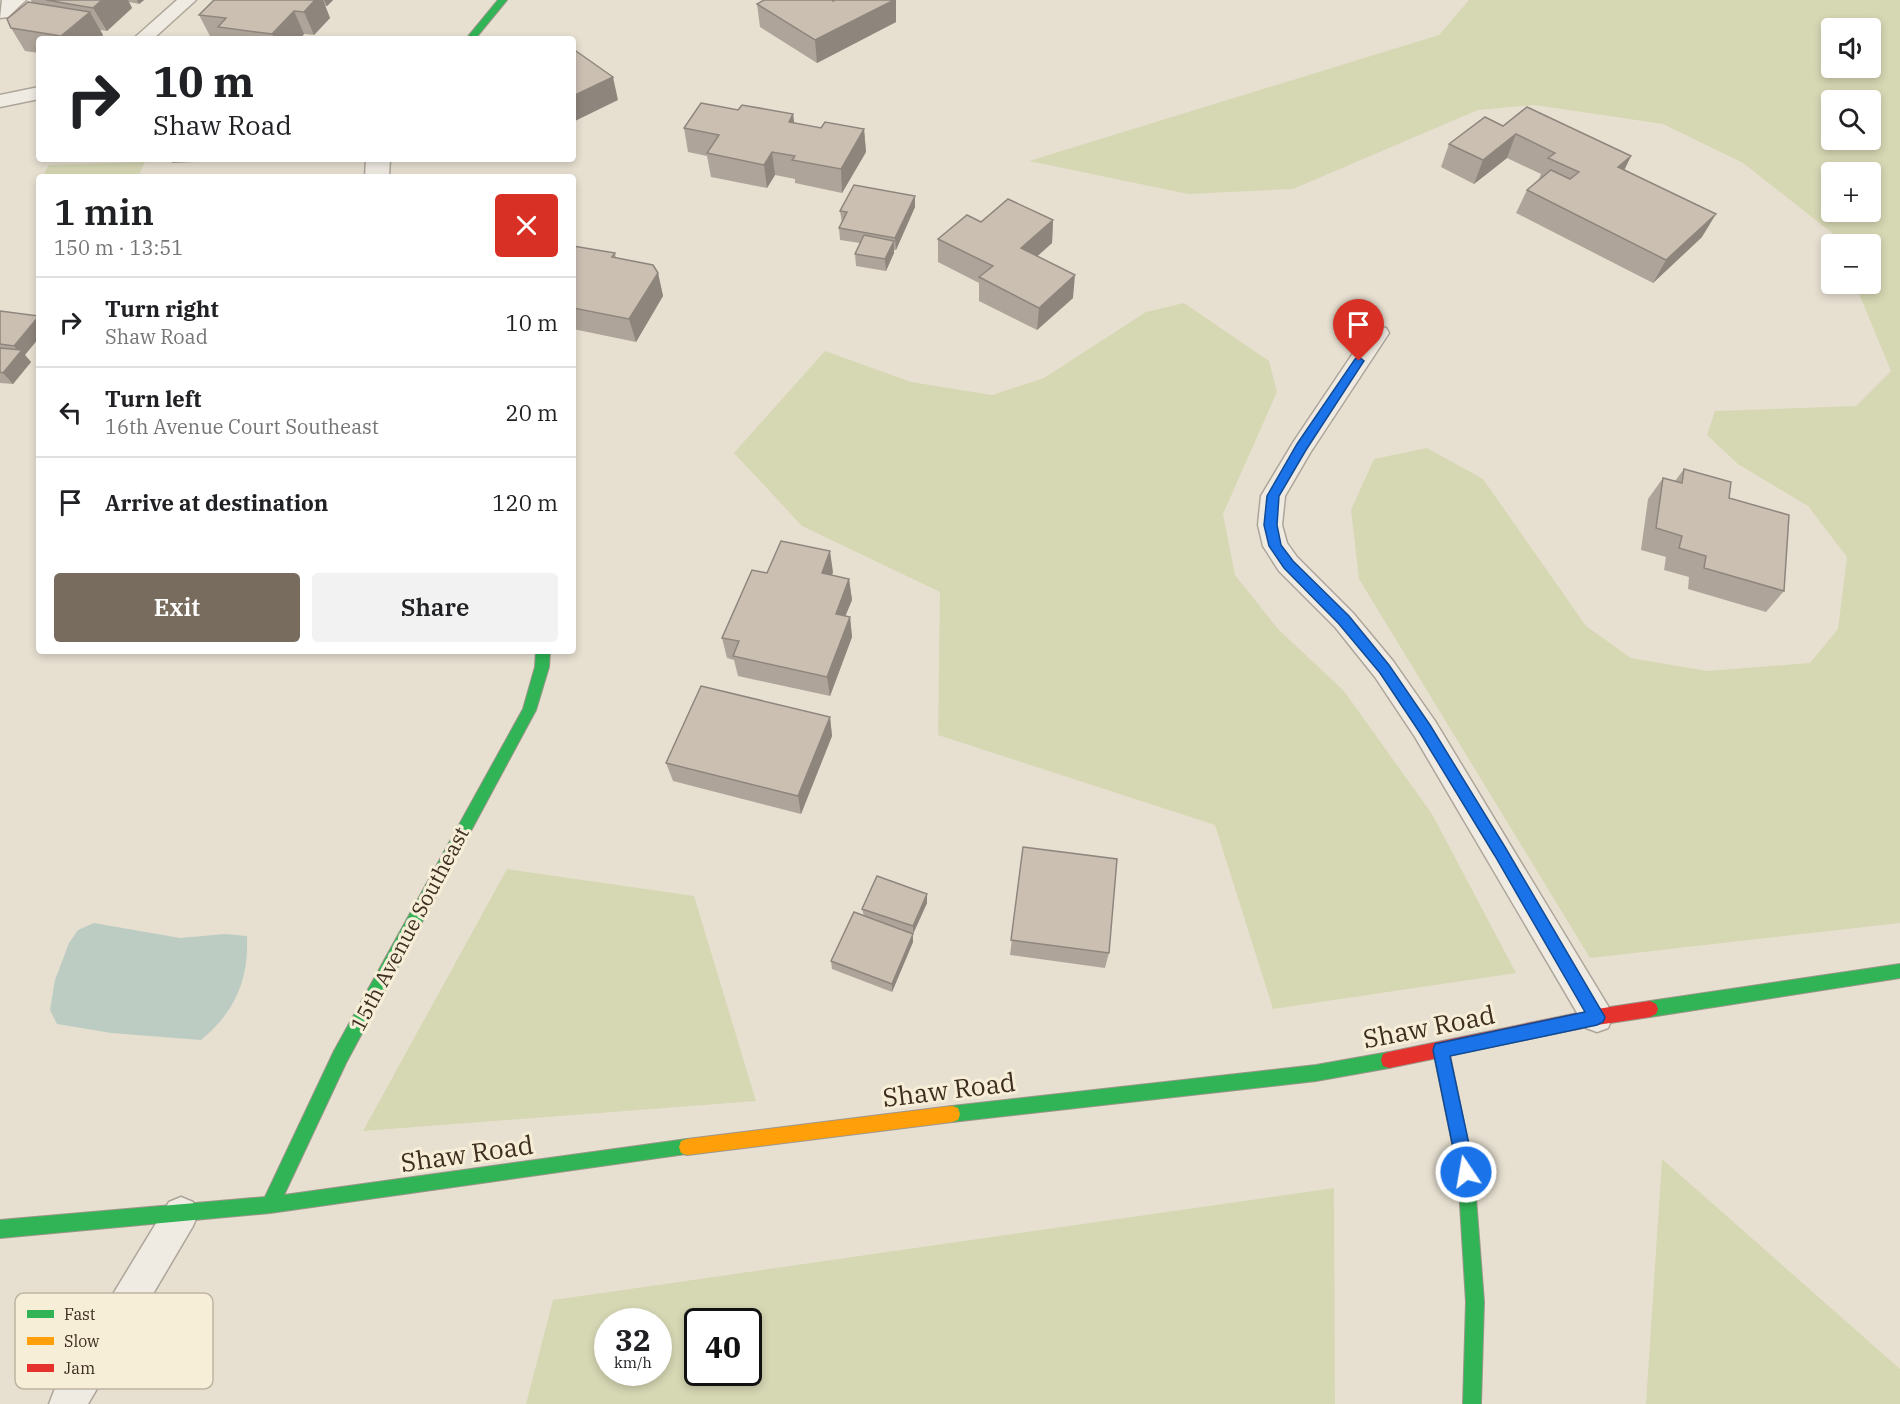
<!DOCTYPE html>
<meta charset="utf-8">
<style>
:root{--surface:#fff;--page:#f2f2f2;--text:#202124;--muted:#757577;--line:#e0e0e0;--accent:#786c5e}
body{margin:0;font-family:"IBM Plex Serif",serif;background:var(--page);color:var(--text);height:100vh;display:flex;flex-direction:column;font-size:22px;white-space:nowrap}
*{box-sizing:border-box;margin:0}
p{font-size:20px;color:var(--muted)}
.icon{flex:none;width:33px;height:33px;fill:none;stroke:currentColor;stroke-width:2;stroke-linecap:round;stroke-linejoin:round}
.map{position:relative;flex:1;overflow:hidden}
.drawer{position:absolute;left:36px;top:174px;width:540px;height:480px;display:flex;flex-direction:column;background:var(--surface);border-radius:6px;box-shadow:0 3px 9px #0003}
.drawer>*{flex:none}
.hud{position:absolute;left:36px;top:36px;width:540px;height:126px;border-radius:6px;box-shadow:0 3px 9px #0003;background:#fff;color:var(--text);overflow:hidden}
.controls{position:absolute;left:1821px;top:18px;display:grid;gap:12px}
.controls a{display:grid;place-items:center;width:60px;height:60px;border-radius:6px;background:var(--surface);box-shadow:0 3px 9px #0003;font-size:30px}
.speed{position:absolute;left:594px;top:1308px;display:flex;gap:12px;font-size:30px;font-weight:700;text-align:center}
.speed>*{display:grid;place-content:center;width:78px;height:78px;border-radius:50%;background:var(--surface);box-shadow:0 3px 9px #0003;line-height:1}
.speed small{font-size:15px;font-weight:400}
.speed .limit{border:3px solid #111;border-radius:9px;background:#fff;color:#111}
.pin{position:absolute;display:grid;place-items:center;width:51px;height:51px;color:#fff;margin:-62px -26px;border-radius:50% 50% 50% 0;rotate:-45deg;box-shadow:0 0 6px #0007}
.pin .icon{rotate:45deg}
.me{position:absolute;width:66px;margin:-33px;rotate:348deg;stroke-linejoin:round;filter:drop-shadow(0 0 4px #0008)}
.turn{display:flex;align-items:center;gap:21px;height:126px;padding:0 18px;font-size:27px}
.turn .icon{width:78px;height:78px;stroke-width:2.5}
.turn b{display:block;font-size:42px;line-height:51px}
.round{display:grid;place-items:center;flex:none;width:63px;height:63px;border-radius:6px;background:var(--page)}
.head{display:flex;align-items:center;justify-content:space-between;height:102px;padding:0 18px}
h1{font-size:36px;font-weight:600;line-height:45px}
.primary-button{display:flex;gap:12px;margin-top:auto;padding:12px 18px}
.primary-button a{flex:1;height:69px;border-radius:6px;background:var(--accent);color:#fff;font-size:24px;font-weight:600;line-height:69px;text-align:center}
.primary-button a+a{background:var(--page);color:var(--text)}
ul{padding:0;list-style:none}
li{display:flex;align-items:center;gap:18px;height:90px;padding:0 18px;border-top:2px solid var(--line)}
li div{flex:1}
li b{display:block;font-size:22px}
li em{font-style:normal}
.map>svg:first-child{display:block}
.green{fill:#d6d7b3;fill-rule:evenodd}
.water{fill:#bcccc2}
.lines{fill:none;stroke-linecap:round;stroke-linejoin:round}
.lane-casing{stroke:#ada599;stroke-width:3}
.street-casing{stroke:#ada599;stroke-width:3}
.fast-casing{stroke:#9c958a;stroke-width:2}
.slow-casing{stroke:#9c958a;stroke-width:2}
.jam-casing{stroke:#9c958a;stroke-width:2}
.lane{fill:#efebe3;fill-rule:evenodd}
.street{fill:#efebe3;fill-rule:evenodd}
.fast{fill:#30b455;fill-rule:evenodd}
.slow{fill:#ff9f0a;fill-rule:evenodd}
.jam{fill:#e5322d;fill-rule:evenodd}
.wall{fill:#afa499}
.shaded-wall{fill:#8e867d}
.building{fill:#cbbfb2;stroke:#8e867d;stroke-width:1.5}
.route{fill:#1a73e8;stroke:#114b97;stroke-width:1.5}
.labels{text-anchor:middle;stroke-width:6;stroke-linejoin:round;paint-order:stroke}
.street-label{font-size:21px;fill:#3d2e20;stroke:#f7eed8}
.near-street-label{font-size:26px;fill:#3d2e20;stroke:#f7eed8}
.key{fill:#f7eed8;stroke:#bfb4a1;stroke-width:1.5}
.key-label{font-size:16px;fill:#3d2e20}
</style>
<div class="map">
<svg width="1900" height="1404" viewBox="0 0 1900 1404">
<rect width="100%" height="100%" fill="#e7e0d1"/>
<path class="green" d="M1469,0H1900V923L1590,958L1359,579L1351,510L1374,459L1427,448L1483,479L1586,626L1631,658L1707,671L1810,663L1838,629L1847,557L1808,506L1738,464L1707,435L1715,411L1856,406L1891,371L1855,284H1870V244H1839L1836,236L1743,163L1663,124L1535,105L1478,110L1293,189L1188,194L1029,161L1439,35ZM1870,28V68H1832V28ZM1870,100V140H1832V100ZM1870,172V212H1832V172Z
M145,162L138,177H42L49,165Z
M1184,303L1269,361L1277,392L1223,514L1235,575L1278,629L1344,691L1432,814L1516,973L1273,1009L1215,825L938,735L940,592L802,526L734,453L825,351L911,382L992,395L1044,378L1146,312Z
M507,869L694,896L756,1101L363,1131Z
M1662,1159L1900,1369V1404H1646Z
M1334,1188L1335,1404H526L553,1300ZM608,1322H658V1372H608ZM698,1322H748V1372H698Z"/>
<path class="water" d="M94,923L180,938L225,934L247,936C249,980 235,1012 201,1040L111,1033L57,1024L50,1010L55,980L69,943L78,930Z"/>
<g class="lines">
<g class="lane-casing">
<path id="lane" d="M177,0H196L153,39H133Z
M39,87V99L0,107V95Z
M1378,326L1386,328L1389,333L1310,453L1285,496L1282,525L1287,543L1297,557L1353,613L1393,661L1435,721L1608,1006L1613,1017L1608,1028L1597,1032L1586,1028L1415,737L1375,677L1335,627L1279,571L1263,546L1258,525L1261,496L1294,441L1370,328Z
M181,1197L193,1202L198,1214L193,1226L88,1404H49L54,1391L169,1202Z"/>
</g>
<g class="street-casing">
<path id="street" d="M2,0H26L8,17L0,18Z
M366,159H390L389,177H365Z"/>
</g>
<g class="fast-casing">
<path id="fast" d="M498,0H507L475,39H466Z
M536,651H550L549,667L536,710L346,1063L284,1195L687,1139L693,1141L695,1147L693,1153L270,1213L0,1238V1220L265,1197L334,1051L523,709L535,667Z
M1900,964V978L1650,1017L1644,1014L1642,1009L1644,1004L1650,1001Z
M1441,1042L1447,1044L1449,1050L1474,1172L1484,1302L1481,1404H1463L1466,1302L1458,1172L1433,1050L1435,1044Z
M1389,1052L1395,1054L1397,1060L1395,1066L1389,1068L1316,1081L952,1122L946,1120L944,1114L946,1108L952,1106L1316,1065Z"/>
</g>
<g class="slow-casing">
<path id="slow" d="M952,1106L958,1108L960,1114L958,1120L952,1122L687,1155L681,1153L679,1147L681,1141L687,1139Z"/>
</g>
<g class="jam-casing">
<path id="jam" d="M1650,1001L1656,1004L1658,1009L1656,1014L1650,1017L1597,1025L1389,1068L1383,1066L1381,1060L1383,1054L1389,1052L1597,1009Z"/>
</g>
<use href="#lane" class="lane"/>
<use href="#street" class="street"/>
<use href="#fast" class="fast"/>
<use href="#slow" class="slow"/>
<use href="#jam" class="jam"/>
</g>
<path class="wall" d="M31,0H144L139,4L129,2L132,8L107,31L100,30L103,35L98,39H39V53L25,51L11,28L32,3Z
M214,0H333L327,6H325L330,18L314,35L304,34L300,39H218L211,38L199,15Z
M757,4L896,22L817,63L760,27Z
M738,110L793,114L794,123L821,128L864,129L866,152L842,193L795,183V179L775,175L767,188L711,177L707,156L688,152L684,128Z
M1503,126L1631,156L1624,170L1702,237L1653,283L1516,213L1527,190L1539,179L1541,174L1507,158L1474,184L1441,167L1449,144Z
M170,159H219L218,161L172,163Z
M915,207L896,250H894V253L886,271L856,266L855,254L860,243L840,240L839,228L842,223L840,211Z
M1053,220L1052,243L1037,256L1073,298L1037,330L979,301V283L938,262V239L981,222Z
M573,246L615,253L616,258L658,273L663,296L636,342L573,329Z
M0,311L25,355L31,362L13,384L0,383Z
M1684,469L1729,498L1784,591L1766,612L1688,589L1689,577L1664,570L1666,557L1641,550L1648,499L1663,478L1675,481Z
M833,572L832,575L849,579L852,600L845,616L850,617L852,637L830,696L738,676L734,660L727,658L722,638L767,573Z
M830,717L832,736L801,814L673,781L666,763Z
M1023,847L1109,953L1105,968L1010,955Z
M927,903L913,934L905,931L913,942L892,992L832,969L831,961L864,916L862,909Z"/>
<path class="shaded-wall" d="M102,0H128L132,8L107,31L93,8Z
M137,0H144L139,4Z
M315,0H323L330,18L314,35L304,12Z
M324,0H333L327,6Z
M894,0H896V22L817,63L815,40Z
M294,11L304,34L300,39H275L272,34Z
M90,12L103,35L98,39H63L61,36Z
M613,77L618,100L573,122V96Z
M793,114L796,138L789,122Z
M864,129L866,152L842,193L841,169Z
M1516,134L1507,158L1474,184L1483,160Z
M772,152L775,175L767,188L764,165Z
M1631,156L1620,179L1618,167Z
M915,196V207L896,250L895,238Z
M1716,214L1702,237L1653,283L1666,260Z
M1053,220L1052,243L1020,272L1021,248Z
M894,241V253L886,271L885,259Z
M658,273L663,296L636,342L629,319Z
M1075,275L1073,298L1037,330L1039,308Z
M39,316V338L25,355L31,362L13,384L3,373L19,353L14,346Z
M830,551L833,572L824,594L822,573Z
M849,579L852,600L838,634L836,614Z
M850,617L852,637L830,696L827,677Z
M830,717L832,736L801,814L798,796Z
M927,894V903L913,934V926Z
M913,934V942L892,992V984Z"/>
<path class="building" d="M46,0H102L93,8Z
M214,0H315L304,12L294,11L272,34L218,27L226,18L199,15Z
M764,0H832L833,1L835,0H894L815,40L757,4Z
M28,2L90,12L61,36L11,28L7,19Z
M576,51L613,77L573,96V52Z
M701,103L738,110L742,105L793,114L789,122L821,128L825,122L864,129L841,169L792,160L795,156L772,152L764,165L707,153L719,135L684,128Z
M1527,107L1631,156L1618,167L1716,214L1666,260L1527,190L1551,170L1570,179L1579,172L1548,158L1555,153L1516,134L1483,160L1449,144L1485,117L1503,126Z
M854,185L915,196L895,238L839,228L847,212L840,211Z
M1008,199L1053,220L1021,248L1075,275L1039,308L979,277L993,266L938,239L967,215L981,222Z
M864,235L894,241L885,259L855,254Z
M573,246L615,253L612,257L653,265L658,273L629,319L573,308Z
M0,311L39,316L14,346L0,344Z
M0,348L22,350L3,373L0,372Z
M1684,469L1731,482L1729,498L1789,515L1784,591L1704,568L1706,556L1679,548L1682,536L1656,528L1663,478L1682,483Z
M781,541L830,551L822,573L849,579L836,614L850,617L827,677L733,656L739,641L722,638L752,570L767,573Z
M701,686L830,717L798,796L666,763Z
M1023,847L1117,859L1109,953L1011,940Z
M877,876L927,894L913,926L862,909Z
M854,912L913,934L892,984L831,961Z"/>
<path class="route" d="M1359,357L1364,361L1306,450L1279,496L1277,525L1281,545L1293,561L1349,616L1389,665L1430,725L1505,847L1605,1017L1603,1022L1597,1025L1450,1056L1475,1172L1472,1178L1466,1181L1460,1178L1458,1172L1433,1050L1435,1044L1585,1012L1495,856L1420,733L1380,673L1339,624L1284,568L1269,546L1264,525L1267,496L1297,444L1355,359Z"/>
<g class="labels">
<g class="street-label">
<text transform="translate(410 929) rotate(-62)" y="7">15th Avenue Southeast</text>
</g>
<g class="near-street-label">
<text transform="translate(1429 1027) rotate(-11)" y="9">Shaw Road</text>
<text transform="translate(949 1090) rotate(-7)" y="9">Shaw Road</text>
<text transform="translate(467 1154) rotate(-8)" y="9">Shaw Road</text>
</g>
</g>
<rect x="15" y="1293" width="198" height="96" rx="9" class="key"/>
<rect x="27" y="1310" width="27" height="8" fill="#30b455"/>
<rect x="27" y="1337" width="27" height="8" fill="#ff9f0a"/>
<rect x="27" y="1364" width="27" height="8" fill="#e5322d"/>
<g class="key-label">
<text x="64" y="1320">Fast</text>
<text x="64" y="1347">Slow</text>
<text x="64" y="1374">Jam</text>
</g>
</svg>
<div class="controls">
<a><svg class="icon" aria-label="sound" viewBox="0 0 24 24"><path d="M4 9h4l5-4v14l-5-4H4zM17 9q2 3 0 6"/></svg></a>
<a><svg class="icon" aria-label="search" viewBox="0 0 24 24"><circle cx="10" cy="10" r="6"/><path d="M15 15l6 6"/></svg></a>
<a>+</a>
<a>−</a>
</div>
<div class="speed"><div>32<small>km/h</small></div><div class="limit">40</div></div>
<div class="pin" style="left:1359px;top:361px;background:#d93025"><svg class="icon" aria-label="arrive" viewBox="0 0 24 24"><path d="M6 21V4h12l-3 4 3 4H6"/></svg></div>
<svg class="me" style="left:1466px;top:1172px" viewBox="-20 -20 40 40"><circle r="17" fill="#1a73e8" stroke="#fff" stroke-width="3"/><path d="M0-11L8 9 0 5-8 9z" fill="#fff"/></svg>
<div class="hud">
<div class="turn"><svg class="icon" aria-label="right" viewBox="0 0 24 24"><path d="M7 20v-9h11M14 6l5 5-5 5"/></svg><div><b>10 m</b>Shaw Road</div></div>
</div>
<section class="drawer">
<div class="head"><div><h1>1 min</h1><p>150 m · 13:51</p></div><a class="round" style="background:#d93025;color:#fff"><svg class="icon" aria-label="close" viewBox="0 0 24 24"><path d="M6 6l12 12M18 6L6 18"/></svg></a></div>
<ul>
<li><svg class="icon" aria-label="right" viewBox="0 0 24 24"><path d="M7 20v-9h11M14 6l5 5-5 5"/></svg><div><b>Turn right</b><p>Shaw Road</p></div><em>10 m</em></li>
<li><svg class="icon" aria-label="left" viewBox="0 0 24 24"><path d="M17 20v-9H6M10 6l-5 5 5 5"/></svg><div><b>Turn left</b><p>16th Avenue Court Southeast</p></div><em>20 m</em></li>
<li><svg class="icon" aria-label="arrive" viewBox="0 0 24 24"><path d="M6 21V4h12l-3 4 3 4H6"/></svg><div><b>Arrive at destination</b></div><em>120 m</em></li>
</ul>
<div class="primary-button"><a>Exit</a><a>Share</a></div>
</section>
</div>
